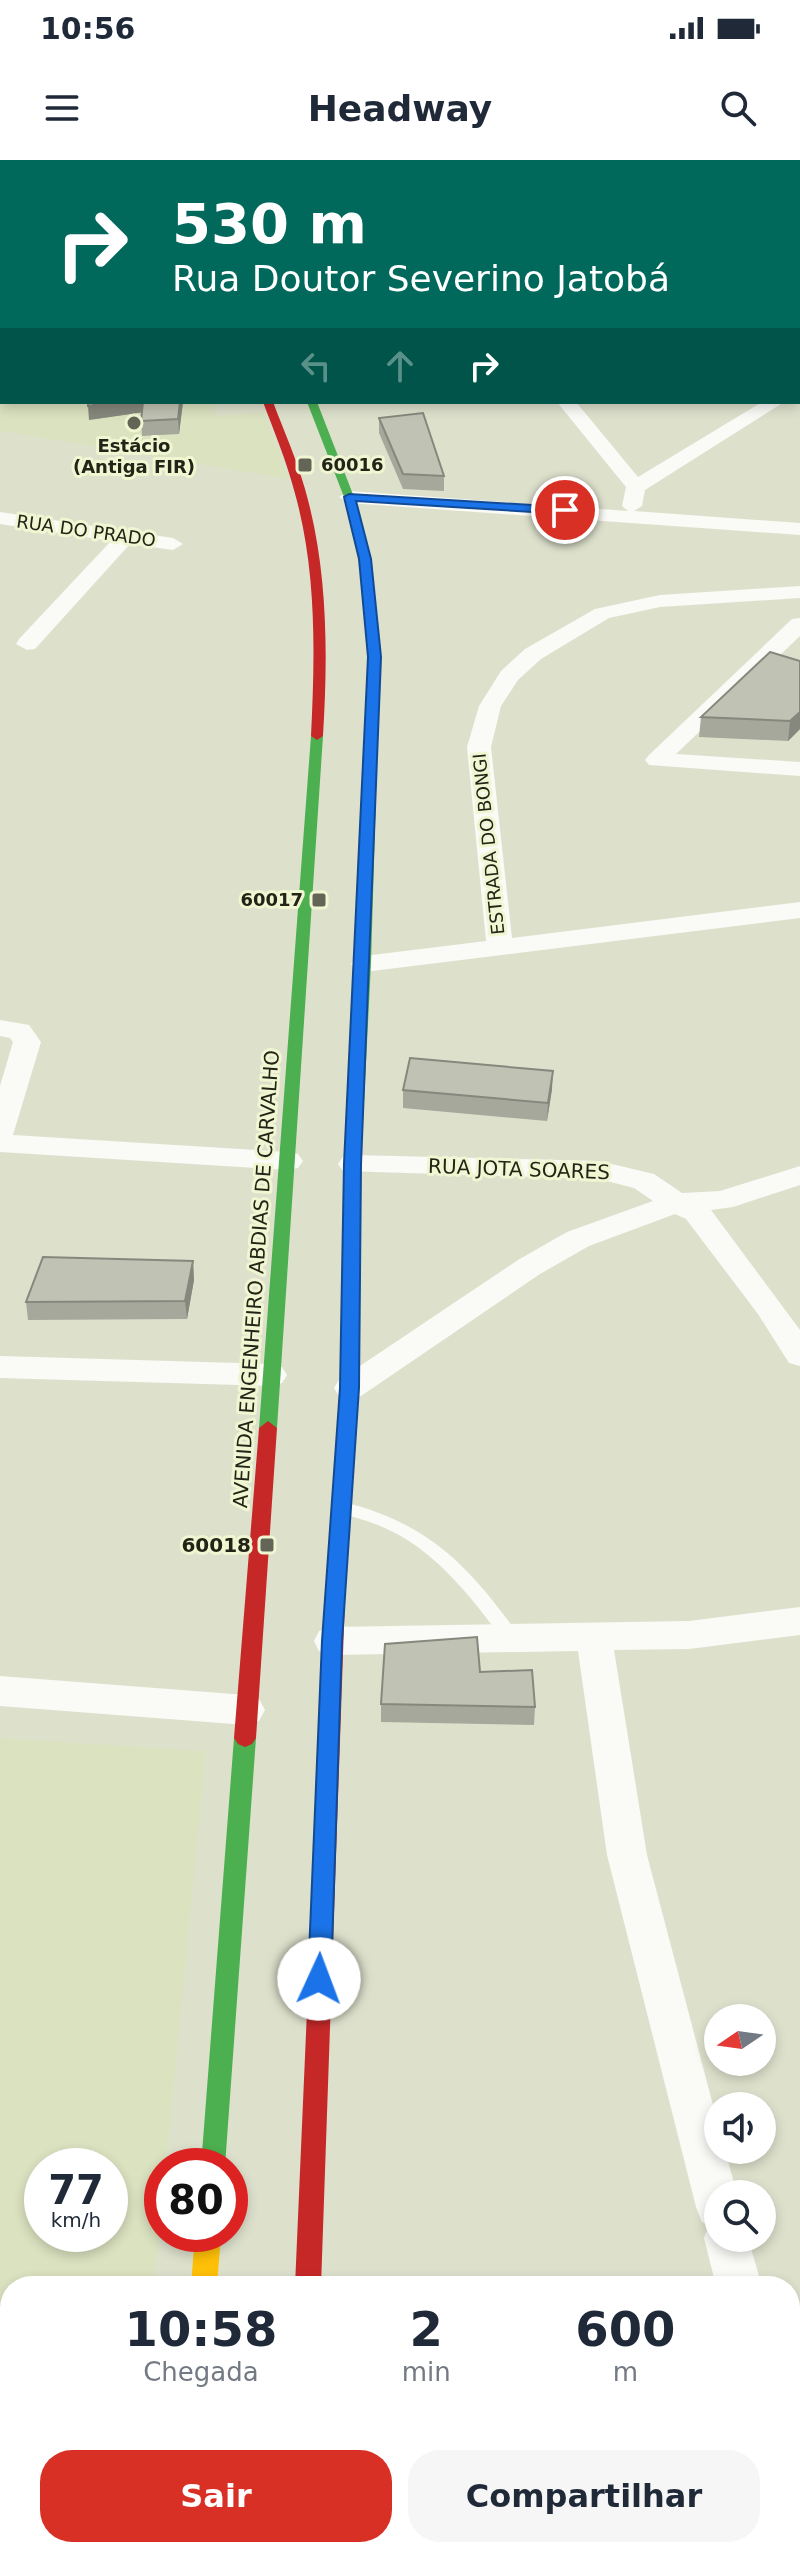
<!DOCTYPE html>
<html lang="pt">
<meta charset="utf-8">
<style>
:root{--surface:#fff;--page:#f6f6f7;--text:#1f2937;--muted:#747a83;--accent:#d93025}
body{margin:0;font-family:"DejaVu Sans",sans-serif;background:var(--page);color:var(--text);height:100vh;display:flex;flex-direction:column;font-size:30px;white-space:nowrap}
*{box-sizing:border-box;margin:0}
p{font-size:26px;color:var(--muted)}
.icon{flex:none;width:44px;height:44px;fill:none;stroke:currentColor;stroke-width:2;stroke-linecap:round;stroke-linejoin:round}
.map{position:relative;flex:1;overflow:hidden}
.panel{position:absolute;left:0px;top:2116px;width:800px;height:282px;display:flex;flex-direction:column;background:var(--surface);border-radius:32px 32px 0 0;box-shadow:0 4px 12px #0003}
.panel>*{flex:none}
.top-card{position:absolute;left:0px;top:0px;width:800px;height:244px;box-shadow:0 4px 12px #0003;background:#00695c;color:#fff;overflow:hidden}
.needle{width:52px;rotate:257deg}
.fabs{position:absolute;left:704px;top:1844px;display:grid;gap:16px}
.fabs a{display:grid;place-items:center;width:72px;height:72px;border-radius:50%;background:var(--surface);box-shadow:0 4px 12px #0003;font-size:40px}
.speed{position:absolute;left:24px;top:1988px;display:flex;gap:16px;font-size:40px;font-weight:700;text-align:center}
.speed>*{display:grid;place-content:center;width:104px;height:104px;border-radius:50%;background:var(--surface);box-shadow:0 4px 12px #0003;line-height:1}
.speed small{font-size:20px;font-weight:400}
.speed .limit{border:12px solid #d22;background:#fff;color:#111}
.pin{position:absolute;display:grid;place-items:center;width:68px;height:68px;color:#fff;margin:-34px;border:4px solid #fff;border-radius:50%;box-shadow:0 2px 8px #0007}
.me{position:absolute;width:88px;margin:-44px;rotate:2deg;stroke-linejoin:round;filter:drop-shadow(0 0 6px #0008)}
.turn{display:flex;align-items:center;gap:28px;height:168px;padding:0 40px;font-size:36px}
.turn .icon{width:104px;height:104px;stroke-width:2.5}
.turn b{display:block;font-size:56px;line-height:68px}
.lanes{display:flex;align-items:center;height:76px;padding:0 40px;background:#0003;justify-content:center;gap:40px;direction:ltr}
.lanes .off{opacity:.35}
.eta{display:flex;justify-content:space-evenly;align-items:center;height:136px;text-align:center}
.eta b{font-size:48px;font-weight:600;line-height:56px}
.button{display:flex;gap:16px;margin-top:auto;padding:16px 40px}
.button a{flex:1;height:92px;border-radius:32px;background:var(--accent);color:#fff;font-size:32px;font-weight:600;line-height:92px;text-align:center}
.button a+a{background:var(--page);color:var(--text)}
.status{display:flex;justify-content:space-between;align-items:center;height:56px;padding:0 40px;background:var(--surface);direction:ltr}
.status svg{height:22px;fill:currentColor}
header{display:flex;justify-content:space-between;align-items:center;height:104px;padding:0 40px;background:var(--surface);font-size:36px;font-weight:600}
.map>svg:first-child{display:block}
.built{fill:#dbe2c0;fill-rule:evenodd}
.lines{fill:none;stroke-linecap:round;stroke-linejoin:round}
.lane{fill:#fafaf7;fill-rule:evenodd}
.street{fill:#fafaf7;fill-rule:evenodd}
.fast{fill:#4caf50;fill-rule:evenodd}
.slow{fill:#ffc107;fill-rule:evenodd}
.jam{fill:#c62828;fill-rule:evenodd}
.wall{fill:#a5a89a}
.shaded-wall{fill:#86887d}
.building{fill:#c0c3b3;stroke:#86887d;stroke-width:2}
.route{fill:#1a73e8;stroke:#114b97;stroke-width:2}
.poi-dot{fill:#636656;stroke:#eff6d1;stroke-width:3}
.labels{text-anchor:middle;stroke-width:6;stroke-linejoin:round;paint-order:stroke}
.far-poi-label{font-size:18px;font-weight:bold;fill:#212416;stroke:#eff6d1}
.far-street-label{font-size:18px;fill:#212416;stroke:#eff6d1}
.street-label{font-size:20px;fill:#212416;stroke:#eff6d1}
.poi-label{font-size:20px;font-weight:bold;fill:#212416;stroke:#eff6d1;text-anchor:end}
</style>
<div class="status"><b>10:56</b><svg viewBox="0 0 49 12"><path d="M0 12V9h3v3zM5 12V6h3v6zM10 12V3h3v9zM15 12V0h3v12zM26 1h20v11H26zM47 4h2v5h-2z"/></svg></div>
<header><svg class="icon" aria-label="menu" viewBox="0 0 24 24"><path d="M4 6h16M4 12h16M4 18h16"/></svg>Headway<svg class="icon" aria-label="search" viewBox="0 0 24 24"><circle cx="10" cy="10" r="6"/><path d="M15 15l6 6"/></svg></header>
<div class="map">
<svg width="800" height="2397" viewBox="0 0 800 2397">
<rect width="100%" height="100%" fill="#dde1cc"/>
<path class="built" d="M2,200V242H211L217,256L264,252L289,319L0,271Z
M0,1578L206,1591L166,2006H162V2044L154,2126H10V2388H129L128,2397H0ZM42,2006H110V2074H42Z
M494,2388H647L741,2397H490Z"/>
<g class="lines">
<path class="lane" d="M13,0H21L22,2H14Z
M233,0H243L231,2Z
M0,21H2L0,27Z
M2,168V174L0,175V169Z
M344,1342C429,1364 468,1405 518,1474L521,1479L518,1484L512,1486L506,1484C475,1442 439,1394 391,1371C374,1362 356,1358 338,1352L335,1348L338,1344Z"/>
<path class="street" d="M798,59H800V69H798Z
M2,83V93L0,94V84Z
M800,94V105L798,106V95Z
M798,122H800V132H798Z
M557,242H576L638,317L762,242H784L645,330L642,346L634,351L800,363V375L349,343L339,337L349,331L628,351L622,346L626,327Z
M0,352L173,378L183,384L173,390L130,384L35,489L27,490L16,484L19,479L111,381L0,364Z
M800,426V438L660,447L609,458L541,499L518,520L501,546L491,587L512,778L800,742V758L364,812L355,810L351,804L355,798L364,796L486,781L467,587L479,546L501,511L525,489L595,449L660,435Z
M800,458V476L676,594L800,602V616L649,605L645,600L649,595L792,459Z
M0,860L29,865L41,882L13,975L288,992L298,994L303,1001L298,1008L288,1010L0,992V926L13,882L10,878L0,876Z
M353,995L599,1001L654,1014L682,1033L720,1031L800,1006V1025L733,1047L711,1050L800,1170V1206L789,1203L758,1154L686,1059L675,1054L589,1086L540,1114L361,1236L350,1239L339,1236L334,1228L339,1220L518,1100L567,1072L653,1041L634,1028L599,1019L343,1011L338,1004L343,997Z
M0,1196L271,1204L282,1207L287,1215L282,1223L271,1226L0,1218Z
M800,1447V1475L689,1489L614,1490L647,1695L718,1964V1990H725L737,2034H718V2078H748L762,2126H716L704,2078L709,2065L702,2062L696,2047L607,1695L578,1491L332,1495L319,1491L314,1481L319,1471L332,1467L689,1461Z
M0,1516L246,1535L259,1539L265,1550L259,1561L246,1565L0,1546Z
M800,2164V2210L790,2213V2167Z"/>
<path class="fast" d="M201,0H209L210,2H202Z
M307,242H317L354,337L371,399L380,497L371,804L361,1002L353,1007L345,1002L357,804L368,497L359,399L344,337Z
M317,572L323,576L277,1268L268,1275L259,1268L311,576Z
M245,1569L252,1572L256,1578L225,2006H201L234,1578L238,1572Z
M285,2388H313L312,2397H284Z"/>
<path class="slow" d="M166,0H174L175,2H167Z
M353,997L361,1002L359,1228L345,1437L342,1442H328L325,1437L341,1228L345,1002Z
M195,2074H221L217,2126H191Z
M171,2388H199V2397H171Z"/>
<path class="jam" d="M263,242H273C284,271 297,300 305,329C328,409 328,494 323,576L317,580L311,576C315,494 317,410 294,330C286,300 274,271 263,242Z
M268,1261L277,1268L256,1578L252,1584L245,1587L238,1584L234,1578L259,1268Z
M335,1429L342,1432L345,1437L321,2126H295L325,1437L328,1432Z"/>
</g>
<path class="wall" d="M183,242L179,274L142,276L141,261L142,252L89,260Z
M379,258L444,316V331L403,329L379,273Z
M800,501V569L788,581L699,577L701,557Z
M552,929L547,961L403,948V930Z
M193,1101L194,1120L187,1159L28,1160L26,1142Z
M480,1512L535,1547L534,1565L381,1562V1544Z"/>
<path class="shaded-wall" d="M112,242H144L145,252L89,260L88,246Z
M180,242H183L179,274L178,259Z
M800,552V569L788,581L790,561Z
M553,911L552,929L547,961L548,943Z
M193,1101L194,1120L187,1159L185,1141Z"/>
<path class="building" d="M88,242H112L88,246Z
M143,242H180L178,259L141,261Z
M423,253L444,316L403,314L379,258Z
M770,492L800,501V552L790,561L701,557Z
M410,898L553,911L548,943L403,930Z
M43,1097L193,1101L185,1141L26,1142Z
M477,1477L480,1512L532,1510L535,1547L381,1544L385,1484Z
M790,2391L800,2392V2397H790Z"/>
<path class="route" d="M349,334L565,347L570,350L565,354L356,341L371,399L381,497L361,1004L359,1228L342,1481L331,1819L328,1826L319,1829L311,1826L308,1819L322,1481L340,1228L344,1004L368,497L359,399L344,337Z"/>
<g class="poi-dot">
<circle cx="134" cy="263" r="8"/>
<rect x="297" y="297" width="16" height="16" rx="4"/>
<rect x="311" y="732" width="16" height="16" rx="4"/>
<rect x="259" y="1377" width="16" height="16" rx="4"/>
</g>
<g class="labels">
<g class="far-poi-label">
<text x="134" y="292">Estácio<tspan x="134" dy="21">(Antiga FIR)</tspan></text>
<text x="321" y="311" text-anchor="start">60016</text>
<text x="303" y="746" text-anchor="end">60017</text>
</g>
<g class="far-street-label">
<text transform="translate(86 371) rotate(8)" y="6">RUA DO PRADO</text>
<text transform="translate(489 684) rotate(-96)" y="6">ESTRADA DO BONGI</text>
</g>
<g class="street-label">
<text transform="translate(519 1009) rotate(2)" y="7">RUA JOTA SOARES</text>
<text transform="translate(256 1119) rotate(-86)" y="7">AVENIDA ENGENHEIRO ABDIAS DE CARVALHO</text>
</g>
<g class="poi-label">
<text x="251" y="1392">60018</text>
</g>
</g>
</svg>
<div class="fabs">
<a><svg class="needle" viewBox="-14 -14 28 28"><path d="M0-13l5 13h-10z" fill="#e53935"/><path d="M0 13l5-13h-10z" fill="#747a83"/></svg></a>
<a><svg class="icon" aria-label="sound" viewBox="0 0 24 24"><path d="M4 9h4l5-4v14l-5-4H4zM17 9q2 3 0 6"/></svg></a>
<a><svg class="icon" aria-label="search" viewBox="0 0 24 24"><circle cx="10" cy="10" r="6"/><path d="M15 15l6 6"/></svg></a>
</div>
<div class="speed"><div>77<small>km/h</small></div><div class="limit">80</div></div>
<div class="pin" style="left:565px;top:350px;background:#d93025"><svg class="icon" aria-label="arrive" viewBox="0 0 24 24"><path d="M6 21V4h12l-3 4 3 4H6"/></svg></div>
<svg class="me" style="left:319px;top:1819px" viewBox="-20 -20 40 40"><circle r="19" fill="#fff"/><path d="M0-13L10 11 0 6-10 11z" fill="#1a73e8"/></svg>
<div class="top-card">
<div class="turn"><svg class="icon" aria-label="right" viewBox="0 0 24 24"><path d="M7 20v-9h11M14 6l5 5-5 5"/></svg><div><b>530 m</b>Rua Doutor Severino Jatobá</div></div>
<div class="lanes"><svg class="icon off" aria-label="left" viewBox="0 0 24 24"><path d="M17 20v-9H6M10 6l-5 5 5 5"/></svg><svg class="icon off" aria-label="ahead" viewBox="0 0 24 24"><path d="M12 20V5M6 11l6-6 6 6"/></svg><svg class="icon" aria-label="right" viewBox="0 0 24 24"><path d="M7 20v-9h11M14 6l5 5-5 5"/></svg></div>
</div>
<section class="panel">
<div class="eta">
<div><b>10:58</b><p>Chegada</p></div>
<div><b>2</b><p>min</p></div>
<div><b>600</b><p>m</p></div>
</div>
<div class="button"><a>Sair</a><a>Compartilhar</a></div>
</section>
</div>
